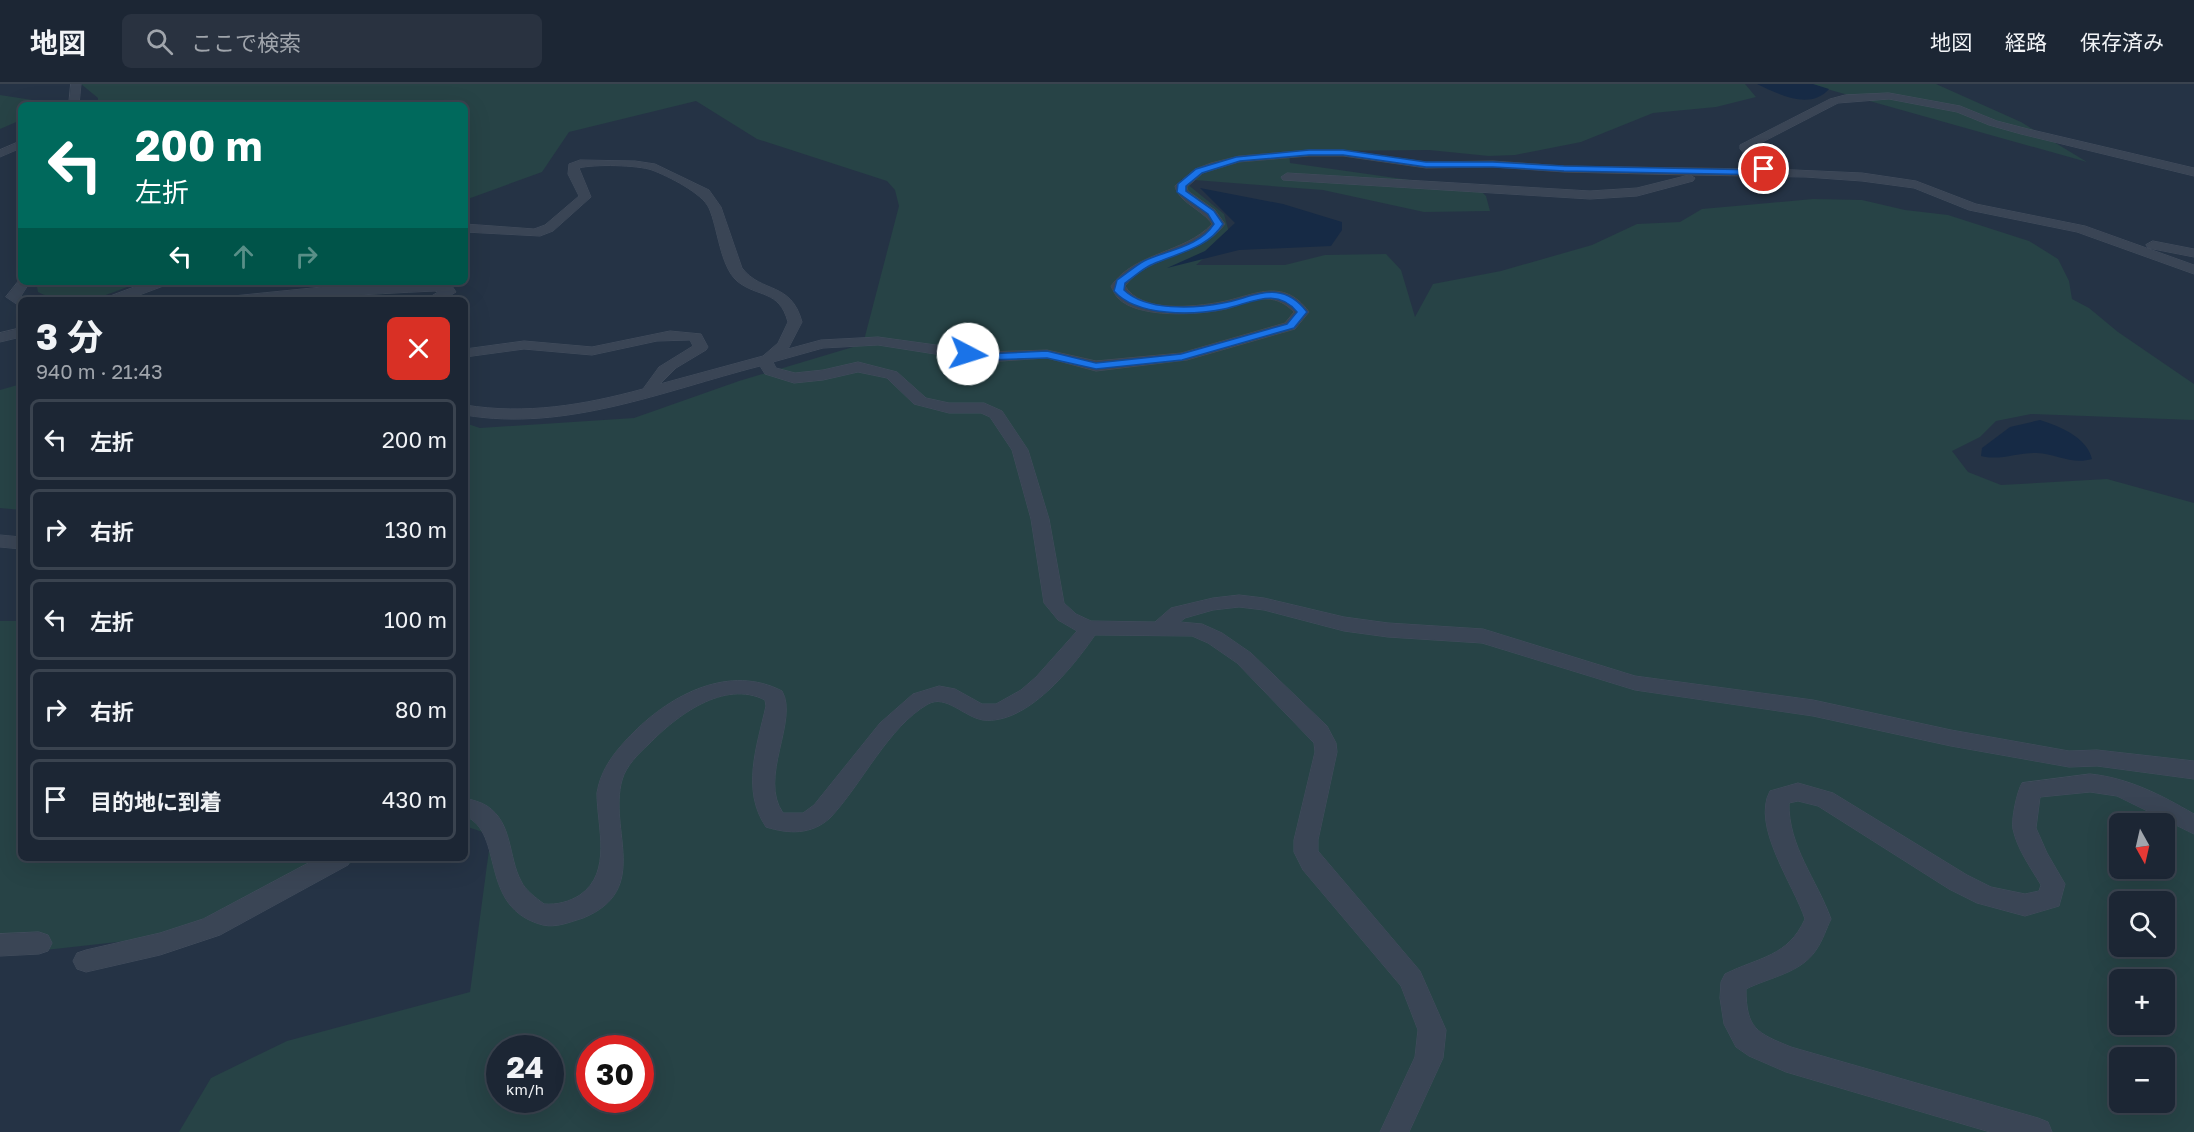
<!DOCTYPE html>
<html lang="ja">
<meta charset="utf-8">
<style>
:root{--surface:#1c2634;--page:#293240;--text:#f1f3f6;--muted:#a0a5ac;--line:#3a434f}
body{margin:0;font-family:"Golos Text","Noto Sans JP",sans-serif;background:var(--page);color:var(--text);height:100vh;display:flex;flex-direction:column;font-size:22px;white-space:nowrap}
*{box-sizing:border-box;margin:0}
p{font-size:20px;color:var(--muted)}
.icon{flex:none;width:33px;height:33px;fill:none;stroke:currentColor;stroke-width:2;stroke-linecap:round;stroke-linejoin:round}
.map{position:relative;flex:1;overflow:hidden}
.details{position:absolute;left:18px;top:213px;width:450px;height:564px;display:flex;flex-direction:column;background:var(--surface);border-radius:9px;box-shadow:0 6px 24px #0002,0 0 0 2px var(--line)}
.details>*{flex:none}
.hud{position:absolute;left:18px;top:18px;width:450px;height:183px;border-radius:9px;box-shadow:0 6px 24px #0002,0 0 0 2px var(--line);background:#00695c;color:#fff;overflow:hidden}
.needle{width:39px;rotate:172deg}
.buttons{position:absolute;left:2109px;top:729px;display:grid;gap:12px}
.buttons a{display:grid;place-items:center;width:66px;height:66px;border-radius:9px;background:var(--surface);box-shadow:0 6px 24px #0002,0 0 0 2px var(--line);font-size:30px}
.speed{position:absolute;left:486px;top:951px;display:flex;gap:12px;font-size:30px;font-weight:700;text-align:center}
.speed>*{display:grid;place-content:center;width:78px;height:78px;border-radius:50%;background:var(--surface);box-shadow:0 6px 24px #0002,0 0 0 2px var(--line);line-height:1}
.speed small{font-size:15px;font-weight:400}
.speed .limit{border:9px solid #d22;background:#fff;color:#111}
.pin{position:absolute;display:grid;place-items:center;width:51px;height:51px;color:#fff;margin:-26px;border:3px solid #fff;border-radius:50%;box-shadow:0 2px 6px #0007}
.me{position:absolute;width:66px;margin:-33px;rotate:95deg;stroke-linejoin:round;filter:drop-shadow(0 0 4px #0008)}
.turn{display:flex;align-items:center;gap:21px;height:126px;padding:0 18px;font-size:27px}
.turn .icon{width:78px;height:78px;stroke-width:2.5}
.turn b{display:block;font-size:42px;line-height:51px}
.lanes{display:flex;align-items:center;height:57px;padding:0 18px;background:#0003;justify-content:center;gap:30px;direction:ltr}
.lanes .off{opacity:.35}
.round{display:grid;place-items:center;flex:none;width:63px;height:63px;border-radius:9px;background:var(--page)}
.summary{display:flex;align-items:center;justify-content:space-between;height:102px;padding:0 18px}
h1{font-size:36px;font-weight:700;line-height:45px}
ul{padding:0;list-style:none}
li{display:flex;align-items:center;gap:18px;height:81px;margin:0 12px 9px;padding:0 6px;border:3px solid var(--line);border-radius:9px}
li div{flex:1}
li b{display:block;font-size:22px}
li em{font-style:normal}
header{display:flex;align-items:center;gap:36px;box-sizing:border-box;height:84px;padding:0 30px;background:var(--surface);border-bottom:2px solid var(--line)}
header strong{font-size:28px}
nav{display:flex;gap:33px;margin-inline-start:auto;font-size:21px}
.search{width:420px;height:54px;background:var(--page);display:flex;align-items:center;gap:15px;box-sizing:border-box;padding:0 21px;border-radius:9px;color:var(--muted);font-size:22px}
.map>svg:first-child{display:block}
.green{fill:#274346;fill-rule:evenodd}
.water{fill:#162a45}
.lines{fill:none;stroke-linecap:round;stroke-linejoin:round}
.minor-casing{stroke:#434e5e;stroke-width:1}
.minor{fill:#3a4555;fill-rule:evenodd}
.route{fill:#1a73e8;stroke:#114b97;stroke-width:1.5}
</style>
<header>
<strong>地図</strong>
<div class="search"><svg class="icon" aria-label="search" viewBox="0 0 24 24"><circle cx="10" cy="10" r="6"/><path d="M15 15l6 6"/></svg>ここで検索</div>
<nav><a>地図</a><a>経路</a><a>保存済み</a></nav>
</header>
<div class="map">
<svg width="2194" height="1048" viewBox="0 0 2194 1048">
<rect width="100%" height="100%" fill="#253345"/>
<path class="green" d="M81,0H1745L1756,13L1716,23L1653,29L1581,58L1515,71L1489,72L1429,66L1320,67L1289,70L1290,79L1480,106L1486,112L1490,127L1424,128L1323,106L1181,95L1224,130L1230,152L1196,181H1285L1325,171L1386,170L1401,186L1415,233L1433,200L1501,187L1592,161L1637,140L1680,138L1702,125L1813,115L1862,116L1905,126L1948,131L2029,157L2058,175L2069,197L2072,215L2089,224L2118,248L2194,300V336L2031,330L1996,337L1980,353L1952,367L1968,388L2001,401L2107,395L2194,419V1048H179L211,994L287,957L470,908L491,751L465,742V339L480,344L634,334L739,297L863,260L899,122L895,106L887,97L757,55L696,17L569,48L542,88L465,116V21H98V14ZM2120,740H2164V784H2120ZM2120,818H2164V862H2120ZM2120,896H2164V940H2120ZM500,964H550V1016H500ZM590,964H640V1016H590ZM2120,974H2164V1018H2120Z
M1809,0H1936L2021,38L2087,78Z
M0,11L45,18L43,21H21V36L0,45Z
M36,198H140C104,212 74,227 38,208Z
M21,300V426L0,424V306Z
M0,537H21V774H361L217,847L0,871Z"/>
<path class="water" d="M1757,0H1813L1829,5C1810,27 1778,10 1757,0Z
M1200,104L1283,120L1342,138V146L1331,162L1239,166L1167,184L1205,167L1235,139Z
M2040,336C2059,342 2087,353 2092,375C2073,381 2056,370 2037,369C2018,368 2000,377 1981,372L1982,364L2010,343Z"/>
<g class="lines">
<g class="minor-casing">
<path id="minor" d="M71,0H81L79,21H69Z
M1889,9L1960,22L1997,37L2028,45L2194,84V92L2021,50L1989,41L1957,28L1889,15L1838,19L1751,64L1772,85L1862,89L1916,97L1976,120L2085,142L2194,181V190L2077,148L1969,126L1914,104L1862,97L1806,93L1690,91L1695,94L1693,97L1637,112L1590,115L1283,96L1281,93L1287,89L1590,107L1637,104L1689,91L1564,88L1493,83L1426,84L1343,72H1309L1239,78L1203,89L1187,103L1188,107L1215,126L1225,140C1200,174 1150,169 1125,202C1141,229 1194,223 1221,218C1253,212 1283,192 1309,228L1295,245L1187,276L1096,287L1047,274L986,278L878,261L823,264L773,278L776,284L795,289L823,286L858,278L897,288L926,314L949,319H984L1002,327L1028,366L1049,435L1064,519L1076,530L1091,537L1155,538L1171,524L1213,514L1239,511L1264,514L1344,533L1388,539L1483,545L1635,592L1813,616L1951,646L2069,667L2097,666L2194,677V695L2097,682L2069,683L1951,662L1813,632L1635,606L1482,559L1388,553L1344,547L1264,526L1239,523L1213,526L1185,534L1180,538L1202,540L1222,549L1251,569L1327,642L1336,659L1337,668L1318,756V767L1420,887L1446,946L1443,974L1409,1048H1380L1415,973L1418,946L1401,902L1303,786L1294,768V756L1315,668L1314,659L1237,579L1208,559L1192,552L1095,551C1073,583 1027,641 983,636C964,633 946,610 928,620C888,643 862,700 830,734C811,751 789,750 766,743C741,706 757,662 766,622L765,616C724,595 676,632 649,660C638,670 626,682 622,696C608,746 652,806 583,834C570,838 556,844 543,841C477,824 506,749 465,732V714C472,716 481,718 487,722C513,739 508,773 521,797C525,806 536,814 544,820C557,821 569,818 580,811C613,788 597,743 597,709C601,684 616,666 634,648C672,610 730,580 782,607C799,636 758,694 783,729H803L814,721L880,639L913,610L939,602L955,605L982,620H996L1021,606L1036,593L1077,547L1058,536L1044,519L1031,435L1012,366L990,333L981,329H949L914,320L887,294L858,288L823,296L794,299L765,290L760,282C663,307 566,348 465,331V321C526,331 584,321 643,305L659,283L693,262L690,256L657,257L592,271L524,265L465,273V265L524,257L592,263L670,247L701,250L708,263L706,266L676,284L660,300L763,272L778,259L788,238C779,205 758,214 737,197C720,182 718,144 709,124C702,109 668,92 652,86C638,81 594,80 579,84L591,113L553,147L540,152L465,148V140L534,145L545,141L579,112L568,90L569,80L580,76L635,77L655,80L709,106L721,123L742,184C762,210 791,197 802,238L788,265L821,256L878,253L986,268L1047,266L1096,277L1181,269L1285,239L1294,228C1286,220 1278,215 1266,215C1252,214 1239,222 1226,225C1200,231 1138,235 1118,214C1115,211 1113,206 1111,202C1136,167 1184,170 1212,140C1203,126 1178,118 1175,102L1195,85L1211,79L1239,72L1309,66H1343L1426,78L1493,77L1564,82L1758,85L1740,65V61L1830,15L1845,11Z
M21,57V64L0,73V66Z
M2153,157L2194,165V173L2148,164L2146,161Z
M21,194V198H30L21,212L26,216H21V223L6,213Z
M148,198H168L166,201L126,216H106L108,213Z
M435,199L452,202L456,208L443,216H425L438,208L435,207C365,210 296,216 226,216L233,212L322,203Z
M21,244V253L0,258V249Z
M0,451L21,453V465L0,463Z
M2090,690C2129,694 2161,711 2194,730V750L2117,712L2090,708L2040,713L2036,744L2047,769L2065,800L2059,822L2025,832L1977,819L1949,805L1818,722L1798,717L1789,719C1788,762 1817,796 1831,835C1826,845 1823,856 1816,866C1801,889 1770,893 1746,905C1746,945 1757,949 1791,963L2038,1034L2048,1038L2052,1048H1990L1786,988L1749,972L1736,963L1724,940L1720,914L1721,898L1725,890C1759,873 1788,873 1805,835C1794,801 1751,742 1770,707L1798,699L1833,709L1967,791L1991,803L2025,810L2039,807L2041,801C2031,784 2017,765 2013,745C2011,736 2017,707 2022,699Z
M318,774H352L348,781L220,851L160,871L86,888L77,885L73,877L77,869L86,866L160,849L203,835Z
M39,848L48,851L52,859L48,867L39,870L0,872V850Z"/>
</g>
<use href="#minor" class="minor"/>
</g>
<path class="route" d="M1309,66H1343L1426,78H1493L1564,82L1761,86L1764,82L1772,89L1768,91L1564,87L1493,83H1426L1343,71H1309L1240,77L1202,89L1186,102V107L1214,127L1223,140C1208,164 1178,169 1153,180C1143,184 1134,193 1125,199L1124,206C1146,227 1194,225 1223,219C1255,213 1281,194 1307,228L1294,244L1182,276L1096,285L1047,274L986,276L962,270L968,267L986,270L1047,267L1096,279L1181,270L1287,240L1297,228C1276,202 1250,220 1224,225C1193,231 1137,233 1114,207L1117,196C1126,190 1135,182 1144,177C1167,166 1199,163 1214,140L1208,130L1177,108L1178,100L1196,85L1236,73Z"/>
</svg>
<div class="buttons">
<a><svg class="needle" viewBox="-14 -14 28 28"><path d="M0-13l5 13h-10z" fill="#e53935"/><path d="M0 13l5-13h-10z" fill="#a0a5ac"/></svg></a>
<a><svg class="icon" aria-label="search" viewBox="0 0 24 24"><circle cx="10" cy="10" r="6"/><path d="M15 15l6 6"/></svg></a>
<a>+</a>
<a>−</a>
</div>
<div class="speed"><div>24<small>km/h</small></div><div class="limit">30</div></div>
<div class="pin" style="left:1764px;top:85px;background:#d93025"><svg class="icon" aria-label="arrive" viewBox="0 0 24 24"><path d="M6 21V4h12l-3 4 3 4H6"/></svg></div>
<svg class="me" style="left:968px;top:270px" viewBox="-20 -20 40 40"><circle r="19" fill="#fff"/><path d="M0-13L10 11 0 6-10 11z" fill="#1a73e8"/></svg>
<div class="hud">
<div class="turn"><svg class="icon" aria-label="left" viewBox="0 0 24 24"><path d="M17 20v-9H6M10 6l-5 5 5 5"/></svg><div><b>200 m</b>左折</div></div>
<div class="lanes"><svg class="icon" aria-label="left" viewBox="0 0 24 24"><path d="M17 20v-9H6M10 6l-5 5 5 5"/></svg><svg class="icon off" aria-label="ahead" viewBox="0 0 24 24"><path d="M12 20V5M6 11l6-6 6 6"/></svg><svg class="icon off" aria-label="right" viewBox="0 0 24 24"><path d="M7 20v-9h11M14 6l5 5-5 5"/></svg></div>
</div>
<section class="details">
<div class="summary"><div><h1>3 分</h1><p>940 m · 21:43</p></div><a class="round" style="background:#d93025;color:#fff"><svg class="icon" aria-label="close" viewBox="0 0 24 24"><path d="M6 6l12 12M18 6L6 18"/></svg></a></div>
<ul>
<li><svg class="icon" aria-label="left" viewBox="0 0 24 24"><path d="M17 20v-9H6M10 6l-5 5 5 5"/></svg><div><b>左折</b></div><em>200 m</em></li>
<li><svg class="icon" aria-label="right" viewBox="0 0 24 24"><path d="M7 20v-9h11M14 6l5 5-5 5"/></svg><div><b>右折</b></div><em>130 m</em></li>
<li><svg class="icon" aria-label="left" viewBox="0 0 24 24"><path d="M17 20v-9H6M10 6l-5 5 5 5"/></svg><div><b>左折</b></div><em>100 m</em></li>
<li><svg class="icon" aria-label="right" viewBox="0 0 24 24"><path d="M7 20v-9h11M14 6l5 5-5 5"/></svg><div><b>右折</b></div><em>80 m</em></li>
<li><svg class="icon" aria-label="arrive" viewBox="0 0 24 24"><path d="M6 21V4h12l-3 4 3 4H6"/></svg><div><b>目的地に到着</b></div><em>430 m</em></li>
</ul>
</section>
</div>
